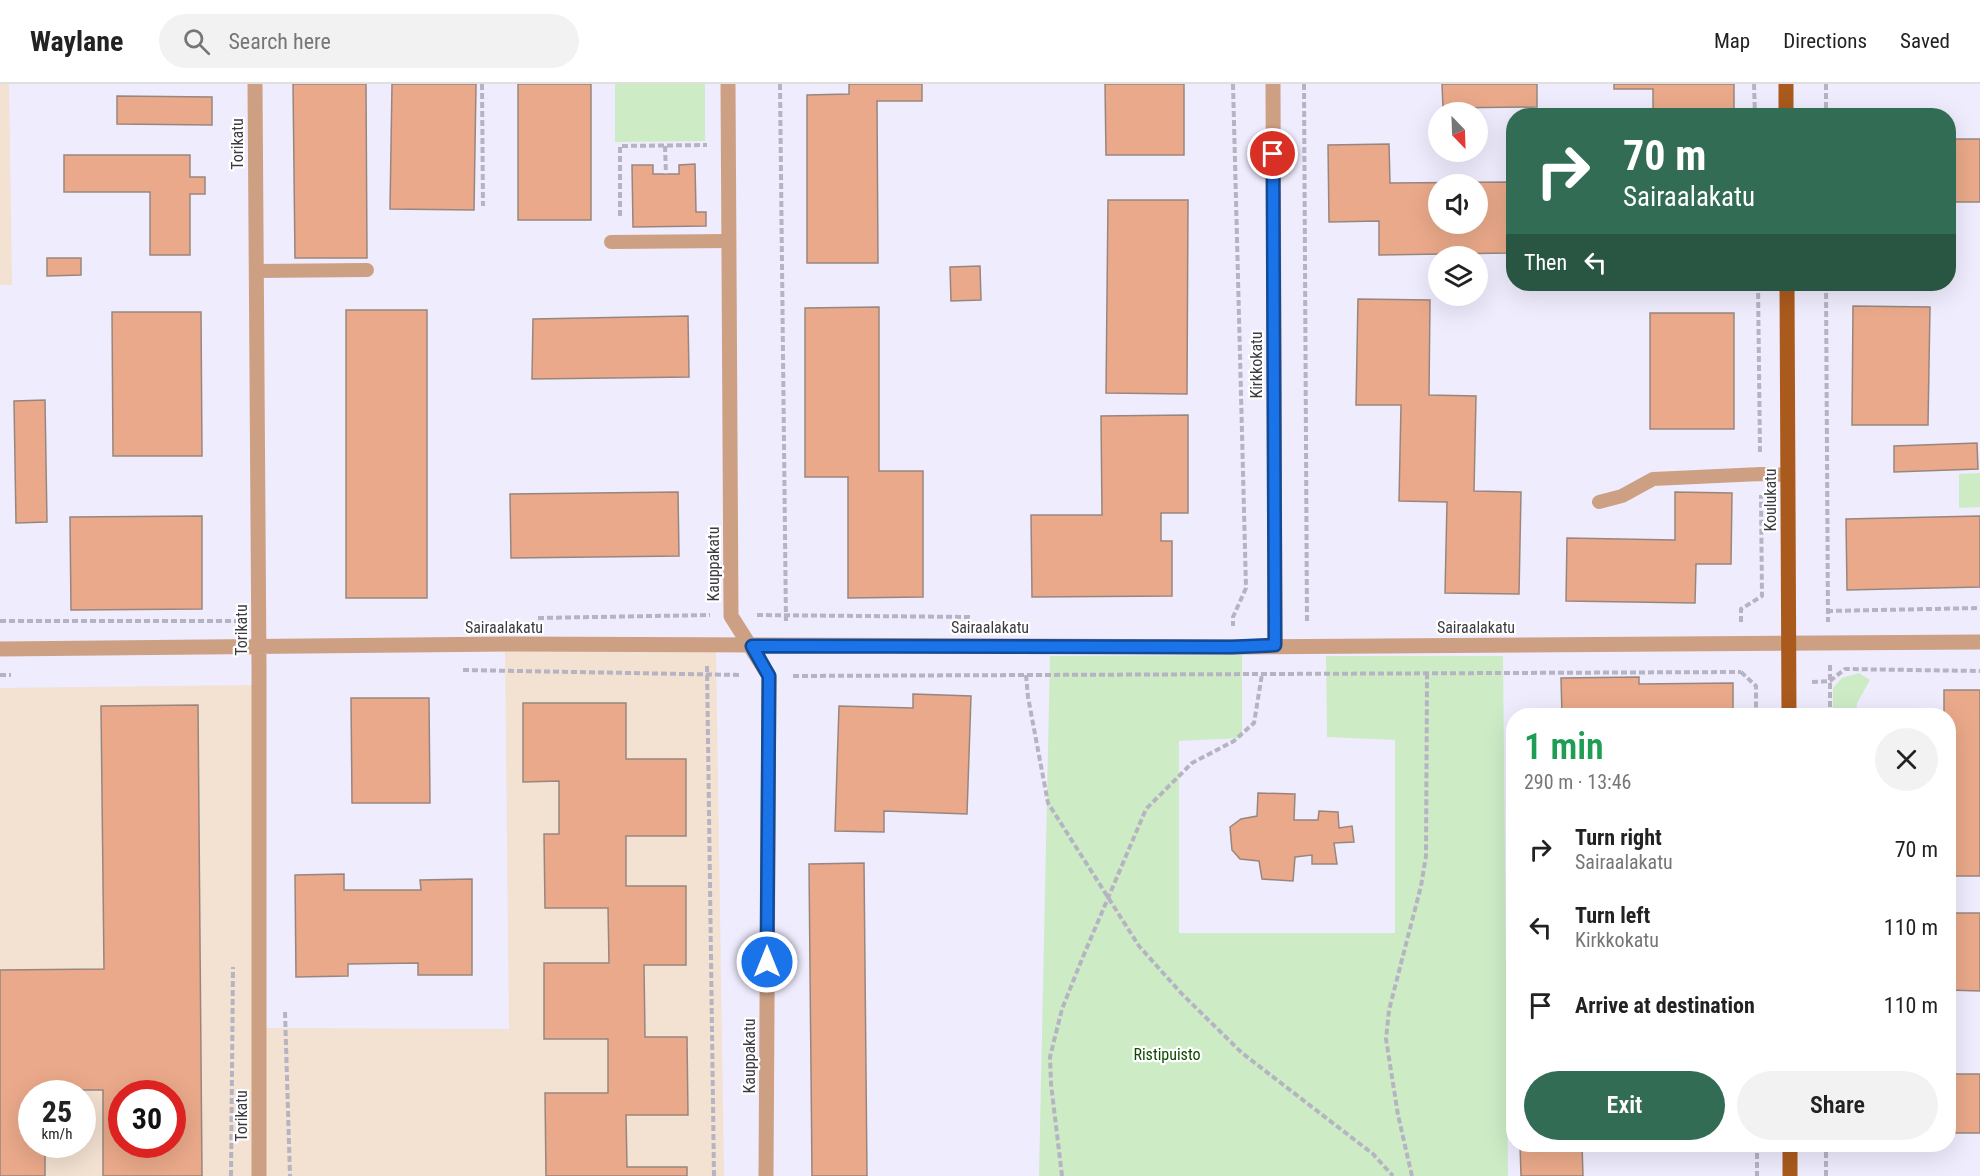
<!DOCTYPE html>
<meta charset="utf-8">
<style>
:root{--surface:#fff;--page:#f2f2f2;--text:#222;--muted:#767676;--line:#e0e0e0;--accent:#326c54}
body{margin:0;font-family:"Roboto Condensed",sans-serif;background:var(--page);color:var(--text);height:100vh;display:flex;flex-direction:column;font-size:22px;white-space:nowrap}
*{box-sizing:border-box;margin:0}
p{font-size:20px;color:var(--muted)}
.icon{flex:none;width:33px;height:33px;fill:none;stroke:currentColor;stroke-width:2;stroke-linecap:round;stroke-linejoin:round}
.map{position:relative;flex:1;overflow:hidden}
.sheet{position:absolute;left:1506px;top:624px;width:450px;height:444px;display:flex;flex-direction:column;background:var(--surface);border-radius:24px;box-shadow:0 6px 24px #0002}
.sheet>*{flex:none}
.hud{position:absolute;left:1506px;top:24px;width:450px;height:183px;border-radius:24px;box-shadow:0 6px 24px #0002;background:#326c54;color:#fff;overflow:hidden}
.needle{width:39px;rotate:157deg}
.tools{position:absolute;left:1428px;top:18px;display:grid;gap:12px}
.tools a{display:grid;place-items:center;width:60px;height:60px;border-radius:50%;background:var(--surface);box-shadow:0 6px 24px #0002;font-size:30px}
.speed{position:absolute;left:18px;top:996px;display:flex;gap:12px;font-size:30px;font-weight:700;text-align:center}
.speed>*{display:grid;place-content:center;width:78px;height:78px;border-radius:50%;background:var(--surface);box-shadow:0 6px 24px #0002;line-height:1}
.speed small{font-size:15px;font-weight:400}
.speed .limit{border:9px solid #d22;background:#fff;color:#111}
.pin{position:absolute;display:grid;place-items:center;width:51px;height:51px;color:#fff;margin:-26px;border:3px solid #fff;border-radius:50%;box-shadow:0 2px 6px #0007}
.me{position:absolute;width:66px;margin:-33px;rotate:0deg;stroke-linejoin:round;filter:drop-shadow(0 0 4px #0008)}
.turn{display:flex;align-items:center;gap:21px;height:126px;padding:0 18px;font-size:27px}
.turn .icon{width:78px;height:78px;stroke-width:2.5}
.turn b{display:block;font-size:42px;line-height:51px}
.then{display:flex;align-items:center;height:57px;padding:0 18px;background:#0003;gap:12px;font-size:22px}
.round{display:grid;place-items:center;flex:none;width:63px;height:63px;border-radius:32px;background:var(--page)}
.head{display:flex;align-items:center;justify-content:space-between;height:102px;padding:0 18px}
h1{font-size:36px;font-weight:600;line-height:45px;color:#1e9e55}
.primary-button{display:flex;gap:12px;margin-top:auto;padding:12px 18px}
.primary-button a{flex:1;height:69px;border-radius:36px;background:var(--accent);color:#fff;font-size:24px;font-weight:600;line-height:69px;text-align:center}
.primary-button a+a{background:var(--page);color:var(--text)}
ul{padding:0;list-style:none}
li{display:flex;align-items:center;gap:18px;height:78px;padding:0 18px}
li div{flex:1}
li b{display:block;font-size:22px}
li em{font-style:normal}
header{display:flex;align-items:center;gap:36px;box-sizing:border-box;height:84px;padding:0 30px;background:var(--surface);border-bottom:2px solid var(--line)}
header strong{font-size:28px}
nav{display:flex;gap:33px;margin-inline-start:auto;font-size:21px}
.search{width:420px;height:54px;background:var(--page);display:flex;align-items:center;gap:15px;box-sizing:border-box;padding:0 21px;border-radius:33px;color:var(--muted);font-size:22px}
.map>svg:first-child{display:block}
.commercial{fill:#f3e1d1;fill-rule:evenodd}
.green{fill:#cdecc6}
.building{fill:#eaa98a;stroke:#98867e;stroke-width:1.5;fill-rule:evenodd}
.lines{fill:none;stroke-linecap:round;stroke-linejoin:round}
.path{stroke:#b6b4c2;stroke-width:4;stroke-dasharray:6 3;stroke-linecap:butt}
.lane{stroke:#cda084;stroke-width:14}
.street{stroke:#cda084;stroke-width:15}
.primary{stroke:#aa5a1d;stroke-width:15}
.route-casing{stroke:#114b97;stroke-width:15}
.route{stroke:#1a73e8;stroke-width:10}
.labels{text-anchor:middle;stroke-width:4.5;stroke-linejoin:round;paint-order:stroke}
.street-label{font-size:16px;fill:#3b3a41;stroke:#fff}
.park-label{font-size:16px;fill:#0e4a00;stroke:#fff}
</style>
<header>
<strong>Waylane</strong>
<div class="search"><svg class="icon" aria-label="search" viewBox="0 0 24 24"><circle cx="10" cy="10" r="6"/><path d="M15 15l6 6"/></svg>Search here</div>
<nav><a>Map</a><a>Directions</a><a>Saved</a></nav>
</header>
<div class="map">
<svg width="1980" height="1092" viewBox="0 0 1980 1092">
<rect width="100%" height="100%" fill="#efecfe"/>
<path class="commercial" d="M0,0H9L12,201H0Z
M505,566L716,568L724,1092H0V604L265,601L264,944L509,945ZM32,1010H82V1060H32ZM122,1010H172V1060H122Z"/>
<path class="green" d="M615,0H705V57L615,58Z
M1980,389V423L1959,424V390Z
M1242,571V654L1179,657V849H1395V656L1327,653L1326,572H1503L1508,1092H1039L1050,572Z
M1859,589L1870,596L1857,619L1856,631H1833V604L1842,594Z"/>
<path class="building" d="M293,0H366L367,174H295Z
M392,0H476L474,126L390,125Z
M518,0H591V136H518Z
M849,0H922V17H877L878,179H807V11L849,10Z
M1105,0H1184V71H1106Z
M1442,0H1537V23L1443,24Z
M1614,0H1734V32H1653V5H1614Z
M117,12L212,13V41L117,40Z
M1948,55H1980V118H1948Z
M1389,60L1390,99L1508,98L1509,169L1379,171V137L1329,138L1328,61ZM1438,100H1478V140H1438Z
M64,71H190V93H205V110H190V171H150V108H64Z
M695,80L696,128H706V142L633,143L632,81H653V90H679V81Z
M1108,116H1188L1187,310L1106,309Z
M47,174H81V191L47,192Z
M980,182L981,216L951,217L950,183Z
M1358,215L1430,216L1429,311L1476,312L1474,407L1521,408L1519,510L1445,509L1447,418L1399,417L1401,321H1356Z
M1853,222L1930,223L1928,341H1852Z
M879,223V387H923V513L848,514V393H805V224Z
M346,226H427V514H346Z
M112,228H201L202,372H113Z
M1650,229H1734V345H1650Z
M688,232L689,293L532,295L533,235Z
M45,316L47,438L16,439L14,317Z
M1188,331V429H1161V457H1172V512L1032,513L1031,431H1102L1101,332Z
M1977,359L1978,385L1894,388V362Z
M678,408L679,472L511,474L510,410Z
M1675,408L1732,409L1731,480H1696L1695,519L1566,517L1567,454L1675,456Z
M202,432V525L71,526L70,433Z
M1980,432V503L1847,506L1846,435Z
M1639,593V600L1733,599V632H1562L1561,594Z
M1944,606H1980V792H1948V632H1944Z
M913,610L971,612L967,730L884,727V748L835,747L839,622L913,624Z
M351,614H429L430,719H352Z
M523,619H626V675H686V752H626V802H686V881H644L645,953H687L688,1031H626L627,1083H687V1092H546L545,1009H608V955H544V879H609L608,824H545L544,750H559V697L523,698Z
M198,621L202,1092H103V1006H44V1010H32V1060H45V1092H0V886L104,885L101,622ZM122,1010H172V1060H122Z
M1258,709L1295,710L1294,736H1318L1319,727L1338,728L1339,744L1352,742L1354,758L1334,759L1337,780H1312V771L1295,773L1293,797L1262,795L1259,777L1240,775L1232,766L1230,743L1241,735L1257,732Z
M864,779L867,1092H812L809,780Z
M344,790V806H421L420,796L472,795V891H418V879L348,880V892L296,893L295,791Z
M1948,829H1980V907L1948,906Z
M1948,990H1980V1049H1948Z
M1520,1060H1582L1583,1092H1521Z"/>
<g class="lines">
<path class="path" d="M482,0L483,122
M780,0L786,539
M1233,0L1246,504L1233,533V542
M1304,0L1307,539
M1754,0L1755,32
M1826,0V32
M665,62L666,90
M620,132V62L707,61
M1758,200L1760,368
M1826,200L1828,538
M1827,527L1980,524
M757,531L970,533
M538,534L710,531
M0,537H236
M1741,538V525L1762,512L1761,411
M707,582L714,1092
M463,586L740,591
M1741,588L1756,602V632
M0,591H11
M1026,591L1028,613L1048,719L1139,862L1181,909L1242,969L1373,1070L1393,1092
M793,592L1741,588
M1812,598L1830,597L1845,585L1980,587
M1830,632V581
M285,928L290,1092
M1757,1060V1092
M231,1092L233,883
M1062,1092L1051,1000L1050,973L1062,925L1082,875L1146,725L1192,679L1234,657L1254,639L1262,590
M1412,1092L1398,1031L1386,955L1389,926L1421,802L1426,772L1427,590
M1826,1092V1060"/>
<path class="lane" d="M611,158L728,157
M256,187L367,186
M1599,418L1622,412L1653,395L1761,390L1788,391"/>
<path class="street" d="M255,0L259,584V1092
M728,0L731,532L769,592L766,1092
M1273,0L1275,561
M0,565L512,560L1232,563L1980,558"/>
<path class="primary" d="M1786,0V32
M1787,200L1789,632
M1790,1060V1092"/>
</g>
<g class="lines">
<g class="route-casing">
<path id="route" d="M767,878L769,592L752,562L1232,563L1275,561L1273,70"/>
</g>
<use href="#route" class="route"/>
</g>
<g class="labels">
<g class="street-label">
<text transform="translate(237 60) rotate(-90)" y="6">Torikatu</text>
<text transform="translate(1256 281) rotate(-90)" y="6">Kirkkokatu</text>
<text transform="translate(1770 416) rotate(-90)" y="6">Koulukatu</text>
<text transform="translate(713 480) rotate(-90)" y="6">Kauppakatu</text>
<text x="504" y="549">Sairaalakatu</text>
<text x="990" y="549">Sairaalakatu</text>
<text x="1476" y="549">Sairaalakatu</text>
<text transform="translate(241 546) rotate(-90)" y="6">Torikatu</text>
<text transform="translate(749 972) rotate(-90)" y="6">Kauppakatu</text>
<text transform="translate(241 1032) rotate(-90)" y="6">Torikatu</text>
</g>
<g class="park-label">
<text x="1167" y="976">Ristipuisto</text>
</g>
</g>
</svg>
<div class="tools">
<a><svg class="needle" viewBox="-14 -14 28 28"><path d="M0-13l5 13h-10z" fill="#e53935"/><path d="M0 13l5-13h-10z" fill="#767676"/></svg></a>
<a><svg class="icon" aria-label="sound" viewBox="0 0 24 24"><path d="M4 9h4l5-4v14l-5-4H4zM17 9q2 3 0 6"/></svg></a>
<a><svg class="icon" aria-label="layers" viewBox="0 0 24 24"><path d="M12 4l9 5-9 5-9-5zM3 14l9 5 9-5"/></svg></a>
</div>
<div class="speed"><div>25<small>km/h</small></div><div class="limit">30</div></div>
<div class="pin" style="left:1273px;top:70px;background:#d93025"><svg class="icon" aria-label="arrive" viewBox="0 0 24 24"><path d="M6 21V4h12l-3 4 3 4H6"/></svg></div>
<svg class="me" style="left:767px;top:878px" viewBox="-20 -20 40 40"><circle r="17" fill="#1a73e8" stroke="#fff" stroke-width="3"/><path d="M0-11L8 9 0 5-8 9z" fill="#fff"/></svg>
<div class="hud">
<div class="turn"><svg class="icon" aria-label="right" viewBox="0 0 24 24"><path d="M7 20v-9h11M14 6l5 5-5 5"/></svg><div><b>70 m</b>Sairaalakatu</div></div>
<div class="then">Then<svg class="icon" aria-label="left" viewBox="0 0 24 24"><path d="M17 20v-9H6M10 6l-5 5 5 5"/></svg></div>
</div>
<section class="sheet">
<div class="head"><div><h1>1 min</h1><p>290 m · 13:46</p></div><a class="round"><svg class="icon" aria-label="close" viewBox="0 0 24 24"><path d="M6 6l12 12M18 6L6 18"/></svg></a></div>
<ul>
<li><svg class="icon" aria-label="right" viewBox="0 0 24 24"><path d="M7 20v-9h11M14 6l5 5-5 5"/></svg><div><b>Turn right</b><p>Sairaalakatu</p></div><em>70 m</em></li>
<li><svg class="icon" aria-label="left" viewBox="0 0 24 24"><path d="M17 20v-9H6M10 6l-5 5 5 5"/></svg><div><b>Turn left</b><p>Kirkkokatu</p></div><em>110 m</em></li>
<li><svg class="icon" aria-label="arrive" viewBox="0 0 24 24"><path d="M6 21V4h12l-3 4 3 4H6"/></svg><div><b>Arrive at destination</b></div><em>110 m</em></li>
</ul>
<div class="primary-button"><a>Exit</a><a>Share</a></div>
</section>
</div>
